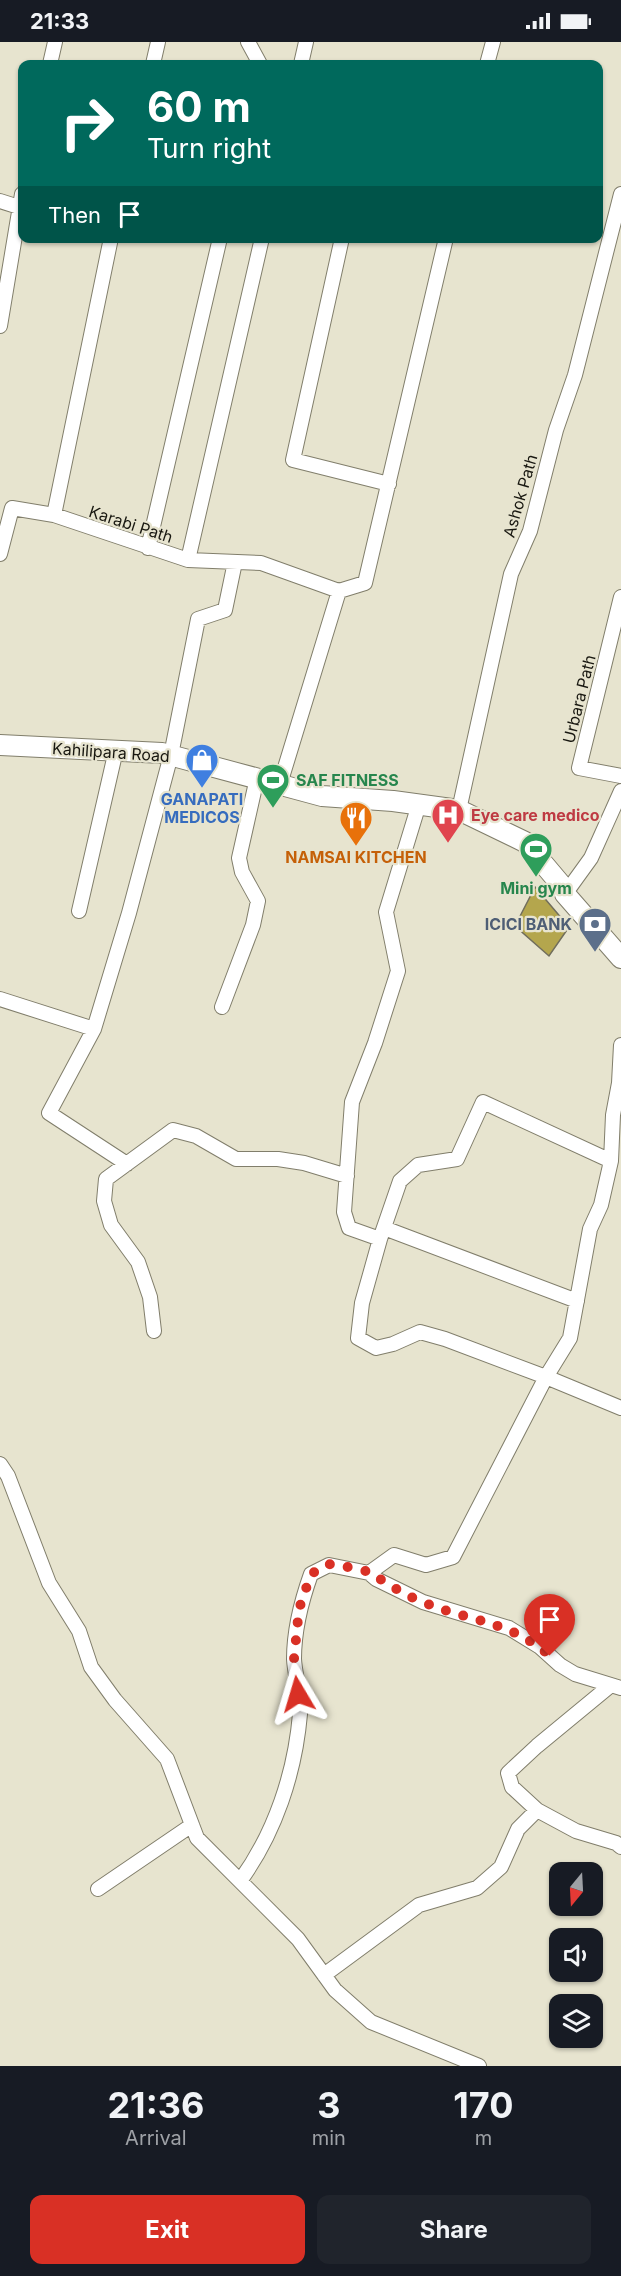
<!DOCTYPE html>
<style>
:root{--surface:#171b24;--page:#20242c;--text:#f1f3f6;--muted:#9ea1a6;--accent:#d93025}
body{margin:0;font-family:Inter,sans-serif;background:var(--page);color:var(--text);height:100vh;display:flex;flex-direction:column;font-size:22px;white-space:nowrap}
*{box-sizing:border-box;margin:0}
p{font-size:20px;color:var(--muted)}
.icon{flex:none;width:33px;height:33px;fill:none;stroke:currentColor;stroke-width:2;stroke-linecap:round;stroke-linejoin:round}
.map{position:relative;height:2024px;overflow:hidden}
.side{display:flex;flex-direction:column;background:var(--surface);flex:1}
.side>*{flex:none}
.hud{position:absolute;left:18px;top:18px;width:585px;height:183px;border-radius:12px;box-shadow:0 2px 4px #0004;background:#00695c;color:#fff;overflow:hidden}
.needle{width:39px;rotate:198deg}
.controls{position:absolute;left:549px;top:1820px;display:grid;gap:12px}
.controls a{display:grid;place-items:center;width:54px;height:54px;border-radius:12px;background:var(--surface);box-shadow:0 2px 4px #0004;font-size:30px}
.pin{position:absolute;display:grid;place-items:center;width:51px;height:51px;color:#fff;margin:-62px -26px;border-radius:50% 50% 50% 0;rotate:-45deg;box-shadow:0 0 6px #0007}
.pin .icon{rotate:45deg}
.me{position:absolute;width:66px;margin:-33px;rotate:353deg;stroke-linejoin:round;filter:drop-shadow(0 0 4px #0008)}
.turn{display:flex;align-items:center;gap:21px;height:126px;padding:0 30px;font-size:27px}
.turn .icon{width:78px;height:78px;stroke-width:2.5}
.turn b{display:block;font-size:42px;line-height:51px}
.then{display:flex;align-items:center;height:57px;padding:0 30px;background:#0003;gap:12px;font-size:22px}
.eta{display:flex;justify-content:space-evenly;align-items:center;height:102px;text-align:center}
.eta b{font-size:36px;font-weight:700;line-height:42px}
.cta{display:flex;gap:12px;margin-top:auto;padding:12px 30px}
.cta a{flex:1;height:69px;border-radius:12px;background:var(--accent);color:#fff;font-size:24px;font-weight:700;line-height:69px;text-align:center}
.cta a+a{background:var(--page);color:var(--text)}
.status{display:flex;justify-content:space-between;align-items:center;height:42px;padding:0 30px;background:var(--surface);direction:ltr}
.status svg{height:16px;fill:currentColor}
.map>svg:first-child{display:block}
.building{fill:#b4a64d;stroke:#716e5c;stroke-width:1.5}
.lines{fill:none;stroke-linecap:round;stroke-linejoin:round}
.minor-casing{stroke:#817e6b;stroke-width:16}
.secondary-casing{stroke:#817e6b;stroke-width:22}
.minor{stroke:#fff;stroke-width:14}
.secondary{stroke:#fff;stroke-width:20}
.route{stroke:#d93025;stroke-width:10;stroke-dasharray:0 18}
.labels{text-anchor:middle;stroke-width:4.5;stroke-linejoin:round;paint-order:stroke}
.street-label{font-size:16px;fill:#181710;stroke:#e7e4cf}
.leisure-label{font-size:16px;font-weight:bold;fill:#27864d;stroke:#e7e4cf;text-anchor:start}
.shop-label{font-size:16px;font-weight:bold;fill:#366cbe;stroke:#e7e4cf}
.health-label{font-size:16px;font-weight:bold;fill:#be3a42;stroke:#e7e4cf;text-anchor:start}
.food-label{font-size:16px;font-weight:bold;fill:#c56008;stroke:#e7e4cf}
.service-label{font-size:16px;font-weight:bold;fill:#4e5e75;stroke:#e7e4cf;text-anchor:end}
</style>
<div class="status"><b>21:33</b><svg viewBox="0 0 49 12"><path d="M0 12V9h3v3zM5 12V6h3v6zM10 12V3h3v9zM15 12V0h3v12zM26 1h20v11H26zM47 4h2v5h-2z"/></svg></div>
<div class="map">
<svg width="621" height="2024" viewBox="0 0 621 2024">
<rect width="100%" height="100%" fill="#e7e4cf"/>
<path class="building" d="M535,845L569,885L549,914L515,884Z"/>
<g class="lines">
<g class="minor-casing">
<path id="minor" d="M248,0L260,22
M50,22L55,0
M153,22L158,0
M301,22L306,0
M487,22L493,0
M0,159L22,166
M111,196L54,473L188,518L262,196
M342,196L293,418L389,442
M0,284L22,152
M148,506L220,196
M0,512L12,466L54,473
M188,518L261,521L339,549
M621,555L579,726L621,734
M280,742L339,549L365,541L446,196
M419,762L386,870L398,929L375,1001L352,1060L344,1170L349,1186L380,1197L362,1261L358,1296L376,1306L393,1302L420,1290L445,1297L546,1335L570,1296L590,1187L601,1163L611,1119L613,1073L619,1041L621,1003
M459,768L511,532L530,489L556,388L575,333L621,152
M565,852L591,816L621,749
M79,869L116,708
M0,957L94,987L49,1071L127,1122
M222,965L253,883L258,859L242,830L239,816L257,736
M94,987L129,871L171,713L198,577L225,568L235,520
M384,1186L577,1259
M380,1197L400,1139L418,1123L457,1117L483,1060L611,1119
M154,1289L150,1255L138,1220L111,1183L104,1159L106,1137L173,1088L196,1094L236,1117H278L304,1121L347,1134
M0,1422L8,1434L49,1541L79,1589L91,1625L115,1658L167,1717L197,1796L298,1897L335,1948L371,1980L479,2024
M369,1531L376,1537L423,1560L509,1586L540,1605L560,1623L575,1632L621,1646
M611,1643L537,1704L508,1731L512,1745L537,1768L576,1789L616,1801L621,1805
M240,1839C275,1791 295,1731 300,1672C302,1654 295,1635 294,1617C294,1588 301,1560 311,1532L329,1523L369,1531L394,1513L426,1523L453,1515L546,1335L621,1366
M98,1847L192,1783
M324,1933L419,1863L477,1846L501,1825L518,1787L537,1768"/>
</g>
<g class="secondary-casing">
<path id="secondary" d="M0,703L162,711L322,754L393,759L459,768L525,800L563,845L565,852L621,916"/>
</g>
<use href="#minor" class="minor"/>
<use href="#secondary" class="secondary"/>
</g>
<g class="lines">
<path class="route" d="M298,1652L294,1617L299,1567L311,1532L329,1522C341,1525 359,1525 370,1531C387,1541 404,1553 423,1560C470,1580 509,1578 550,1614"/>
</g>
<defs>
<g id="shop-pin" transform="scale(1.725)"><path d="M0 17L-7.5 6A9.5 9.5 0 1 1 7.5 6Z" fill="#3f7fe0" stroke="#e7e4cf"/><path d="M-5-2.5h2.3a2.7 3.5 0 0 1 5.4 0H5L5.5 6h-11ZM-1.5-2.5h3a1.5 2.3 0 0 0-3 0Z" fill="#fff"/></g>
<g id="stadium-pin" transform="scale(1.725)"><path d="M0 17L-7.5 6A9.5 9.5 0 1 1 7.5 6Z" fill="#2e9e5b" stroke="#e7e4cf"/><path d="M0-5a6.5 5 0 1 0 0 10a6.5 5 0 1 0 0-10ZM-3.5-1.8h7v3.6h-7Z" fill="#fff"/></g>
<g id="hospital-pin" transform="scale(1.725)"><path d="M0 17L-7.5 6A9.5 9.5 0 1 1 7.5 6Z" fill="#e0444e" stroke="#e7e4cf"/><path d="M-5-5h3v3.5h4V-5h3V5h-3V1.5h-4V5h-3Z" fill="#fff"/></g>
<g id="restaurant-pin" transform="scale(1.725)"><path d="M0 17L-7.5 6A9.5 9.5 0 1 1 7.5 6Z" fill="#e8710a" stroke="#e7e4cf"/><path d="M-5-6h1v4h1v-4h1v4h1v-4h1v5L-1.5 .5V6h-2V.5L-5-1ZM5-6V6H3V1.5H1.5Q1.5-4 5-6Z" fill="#fff"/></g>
<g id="bank-pin" transform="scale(1.725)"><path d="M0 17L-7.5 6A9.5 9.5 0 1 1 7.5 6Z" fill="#5c6f8a" stroke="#e7e4cf"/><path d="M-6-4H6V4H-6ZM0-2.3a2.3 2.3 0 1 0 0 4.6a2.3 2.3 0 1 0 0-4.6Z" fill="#fff"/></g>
</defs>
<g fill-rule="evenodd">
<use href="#shop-pin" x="202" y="718"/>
<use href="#stadium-pin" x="273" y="738"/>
<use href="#hospital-pin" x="448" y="773"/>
<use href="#restaurant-pin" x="356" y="776"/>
<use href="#stadium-pin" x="536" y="807"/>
<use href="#bank-pin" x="595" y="882"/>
</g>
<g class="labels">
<g class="street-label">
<text transform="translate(520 454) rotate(-74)" y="6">Ashok Path</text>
<text transform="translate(131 482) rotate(18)" y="6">Karabi Path</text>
<text transform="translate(579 657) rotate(-76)" y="6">Urbara Path</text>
<text transform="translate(111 710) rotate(4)" y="6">Kahilipara Road</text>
</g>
<g class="leisure-label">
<text x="296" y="744">SAF FITNESS</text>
<text x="536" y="852" text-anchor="middle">Mini gym</text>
</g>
<g class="shop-label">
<text x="202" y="763">GANAPATI<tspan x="202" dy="18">MEDICOS</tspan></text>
</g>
<g class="health-label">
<text x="471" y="779">Eye care medico</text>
</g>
<g class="food-label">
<text x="356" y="821">NAMSAI KITCHEN</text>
</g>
<g class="service-label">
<text x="572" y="888">ICICI BANK</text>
</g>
</g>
</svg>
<div class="controls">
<a><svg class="needle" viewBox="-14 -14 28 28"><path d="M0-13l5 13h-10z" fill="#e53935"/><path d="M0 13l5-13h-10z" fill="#9ea1a6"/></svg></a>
<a><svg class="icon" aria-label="sound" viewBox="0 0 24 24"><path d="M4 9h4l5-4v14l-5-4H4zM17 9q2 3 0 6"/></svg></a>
<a><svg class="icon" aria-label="layers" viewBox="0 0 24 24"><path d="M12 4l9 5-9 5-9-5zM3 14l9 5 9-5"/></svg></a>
</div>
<div class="pin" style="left:550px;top:1614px;background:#d93025"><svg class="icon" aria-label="arrive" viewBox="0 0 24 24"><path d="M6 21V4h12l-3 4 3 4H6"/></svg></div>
<svg class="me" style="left:298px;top:1652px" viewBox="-20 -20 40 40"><path d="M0-17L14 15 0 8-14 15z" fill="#d93025" stroke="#fff" stroke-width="4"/></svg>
<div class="hud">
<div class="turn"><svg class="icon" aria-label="right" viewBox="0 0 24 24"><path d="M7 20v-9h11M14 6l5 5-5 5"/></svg><div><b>60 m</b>Turn right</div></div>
<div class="then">Then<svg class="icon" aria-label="arrive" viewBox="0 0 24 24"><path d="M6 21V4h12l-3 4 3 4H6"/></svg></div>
</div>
</div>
<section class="side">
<div class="eta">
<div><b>21:36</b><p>Arrival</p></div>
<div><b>3</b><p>min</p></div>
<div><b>170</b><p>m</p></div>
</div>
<div class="cta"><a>Exit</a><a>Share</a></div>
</section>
